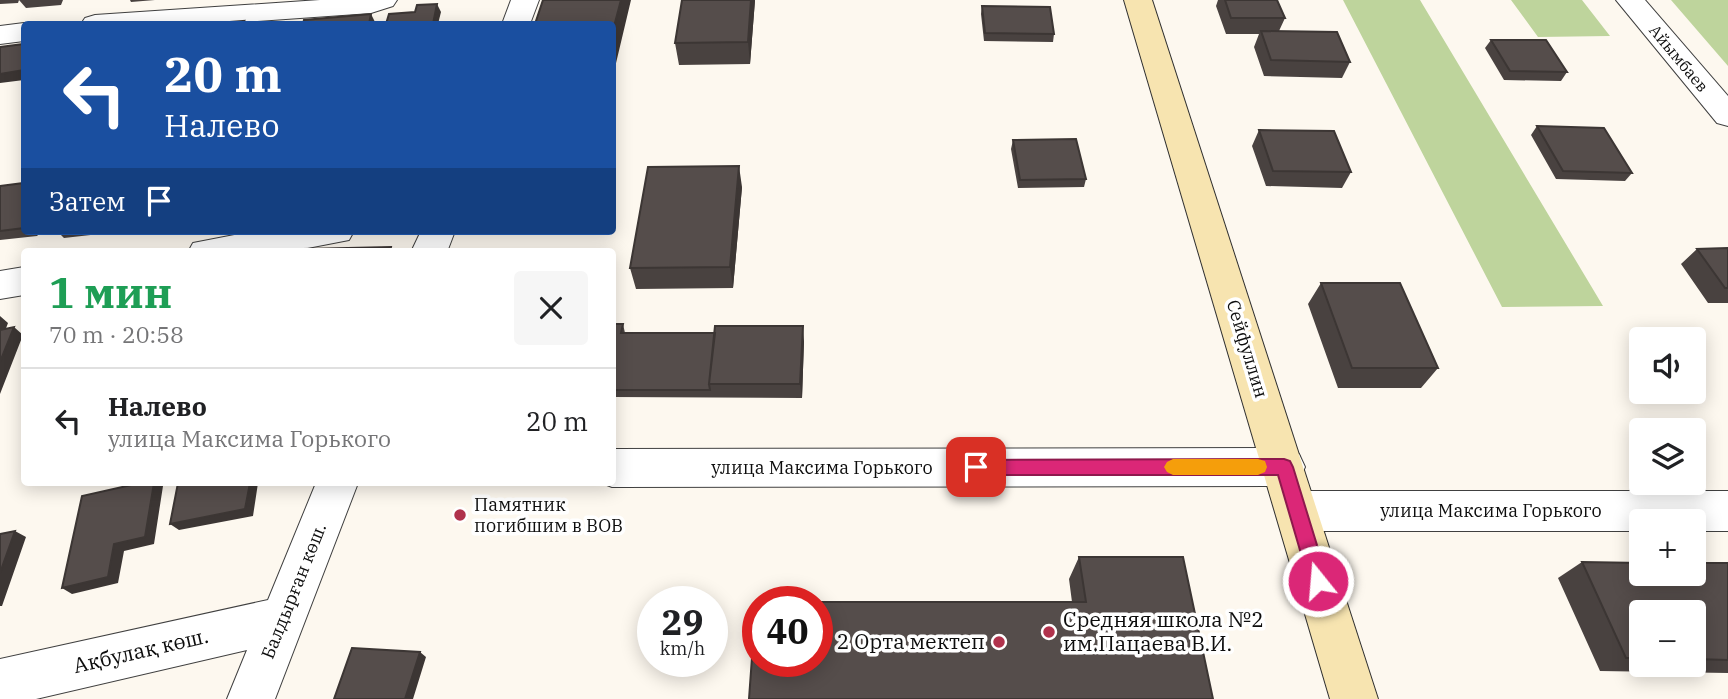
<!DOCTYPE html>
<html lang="ru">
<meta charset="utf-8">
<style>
:root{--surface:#fff;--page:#f6f6f6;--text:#202124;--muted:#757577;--line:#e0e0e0}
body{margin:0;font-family:"IBM Plex Serif",serif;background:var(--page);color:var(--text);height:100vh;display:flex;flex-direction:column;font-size:26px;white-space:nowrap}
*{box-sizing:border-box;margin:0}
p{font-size:23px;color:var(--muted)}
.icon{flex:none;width:38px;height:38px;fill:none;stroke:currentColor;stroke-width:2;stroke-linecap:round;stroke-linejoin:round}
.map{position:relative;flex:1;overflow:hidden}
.sheet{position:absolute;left:21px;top:248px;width:595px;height:238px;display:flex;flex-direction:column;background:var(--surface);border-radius:7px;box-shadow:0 4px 18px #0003}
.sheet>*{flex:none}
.banner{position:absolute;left:21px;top:21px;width:595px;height:214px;border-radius:7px;box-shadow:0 4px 18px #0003;background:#1a4fa0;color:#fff;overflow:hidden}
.controls{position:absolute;left:1629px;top:327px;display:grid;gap:14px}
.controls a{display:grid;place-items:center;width:77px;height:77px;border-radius:7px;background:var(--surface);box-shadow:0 4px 18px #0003;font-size:35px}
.speed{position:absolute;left:637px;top:586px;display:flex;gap:14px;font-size:35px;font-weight:700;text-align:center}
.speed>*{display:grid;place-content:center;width:91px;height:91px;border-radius:50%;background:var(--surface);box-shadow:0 4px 18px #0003;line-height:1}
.speed small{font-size:18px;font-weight:400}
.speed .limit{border:10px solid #d22;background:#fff;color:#111}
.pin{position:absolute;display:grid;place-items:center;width:60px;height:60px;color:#fff;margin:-30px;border-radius:14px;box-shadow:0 4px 10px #0006}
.me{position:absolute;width:77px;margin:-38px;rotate:343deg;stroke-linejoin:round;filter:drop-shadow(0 0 5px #0008)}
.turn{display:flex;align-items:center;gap:24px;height:147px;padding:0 28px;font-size:32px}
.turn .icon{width:91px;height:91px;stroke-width:2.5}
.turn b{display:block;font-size:49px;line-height:60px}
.then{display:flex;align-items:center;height:66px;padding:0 28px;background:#0003;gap:14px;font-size:26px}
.round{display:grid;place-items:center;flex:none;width:74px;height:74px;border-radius:7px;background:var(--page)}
.overview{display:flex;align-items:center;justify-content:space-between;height:119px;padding:0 28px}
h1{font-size:42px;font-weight:800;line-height:52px;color:#1e9e55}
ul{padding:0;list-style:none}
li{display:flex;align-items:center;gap:21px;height:105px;padding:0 28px;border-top:2px solid var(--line)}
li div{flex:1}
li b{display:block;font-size:26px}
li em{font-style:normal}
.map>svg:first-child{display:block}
.forest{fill:#bed49c}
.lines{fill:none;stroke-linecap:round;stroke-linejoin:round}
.street-casing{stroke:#404040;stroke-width:2}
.secondary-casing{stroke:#2f2f2f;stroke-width:2}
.street{fill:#fff;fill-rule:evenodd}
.secondary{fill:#f7e4b0;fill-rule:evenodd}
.wall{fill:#494240;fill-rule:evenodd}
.shaded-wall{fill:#3c3634}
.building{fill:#554d4b;stroke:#3c3634;stroke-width:2;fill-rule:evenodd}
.route{fill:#db2777;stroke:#8e194d;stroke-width:2}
.slow{fill:#f59e0b}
.poi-dot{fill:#b0324c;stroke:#fff;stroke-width:2.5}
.labels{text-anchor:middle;stroke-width:7;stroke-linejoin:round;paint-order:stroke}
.far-street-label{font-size:16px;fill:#0d0d0d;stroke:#fff}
.street-label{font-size:18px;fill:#0d0d0d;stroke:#fff}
.poi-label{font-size:18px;fill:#0d0d0d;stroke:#fff;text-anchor:start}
.near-poi-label{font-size:21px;fill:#0d0d0d;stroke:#fff;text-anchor:start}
.near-street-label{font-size:21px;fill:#0d0d0d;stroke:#fff}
</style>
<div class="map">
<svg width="1728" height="699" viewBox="0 0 1728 699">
<rect width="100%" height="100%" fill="#fdf8ef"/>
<path class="forest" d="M1343,0H1420L1603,306L1502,307Z
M1511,0H1582L1610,36L1538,37Z
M1671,0H1728V66Z"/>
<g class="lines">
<g class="street-casing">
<path id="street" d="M320,0H397L393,6L371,13L213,24H81L85,18L95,15Z
M511,0H539L530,24H502Z
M1616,0H1645L1728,96V126L1717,123Z
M24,23L29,24H24V41L0,44V26Z
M255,231H354L349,240L287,252H188L193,243Z
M421,231H455L447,252H411Z
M24,267V295L0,299V271Z
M1284,448L1299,454L1305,467L1299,480L1284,486L612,487L602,483H612V449Z
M316,483H358L275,699H227L247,650L36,699H0V659L268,600Z
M1297,491H1728V531H1694V522H1642V531H1297L1282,525L1275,511L1282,497Z"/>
</g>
<g class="secondary-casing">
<path id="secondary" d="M1124,0H1152L1378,699H1330Z"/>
</g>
<use href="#street" class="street"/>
<use href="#secondary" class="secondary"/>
</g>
<path class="wall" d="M0,0H19L18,3L0,4Z
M19,0H63L61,5L26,8Z
M130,0H155L131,2Z
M755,0L750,64L679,65L675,43Z
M1218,0H1277L1285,18L1279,31L1350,62L1342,78L1264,76L1254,47L1259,34H1226L1216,6Z
M982,6L1054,34L1053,42L984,41L981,14Z
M1491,40L1567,72L1561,81L1504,80L1485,48Z
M1537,126L1632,173L1625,181L1556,179L1531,135Z
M1259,130L1351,172L1342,188L1266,186L1252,146Z
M1013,140L1086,179L1084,187L1018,188L1011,149Z
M24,183V231H40L37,236L0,240V186Z
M742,187L733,288L636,289L630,268Z
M57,231H126L64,238Z
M1728,248V303H1708L1681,264L1697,249Z
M1321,283L1438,368L1421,388H1338L1308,304Z
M612,324H623L625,333L804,341L802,398L614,397L613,405Z
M1079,557L1213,699L1072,602L1069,579Z
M1582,562L1728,563V673L1600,671L1558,578ZM1642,612H1694V665H1642Z"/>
<path class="shaded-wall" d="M621,0H631L612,80V34Z
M751,0H755L750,64L748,42Z
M437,4L441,12L438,24H433Z
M371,14L375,22V24H369Z
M24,70V80L0,83V74Z
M739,166L742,187L733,288L730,267Z
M33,231H40L37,236Z
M0,316L8,323L2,339L0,337Z
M803,326L804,341L802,398L800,384Z
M14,327L23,335L0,394V362Z
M154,483H158L163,486L154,544L124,551L118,583L72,594L62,588L114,544Z
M250,483H258L253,516L179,530L170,524Z
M15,531L26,537L2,606H0V573Z
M420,652L426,657L413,699H405Z"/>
<path class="building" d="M543,0H621L612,34V24H535Z
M682,0H751L748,42L675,43Z
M1225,0H1277L1285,18H1231Z
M437,4L433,24H386L389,14L415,12L417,5Z
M982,6L1050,7L1054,34L985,33Z
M371,14L369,24H303L304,20Z
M244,21L242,24H202H203Z
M1261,31L1337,32L1350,62L1271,60Z
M1491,40H1546L1567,72L1510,71Z
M24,44V70L0,74V47Z
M1537,126L1604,128L1632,173L1563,171Z
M1259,130L1334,131L1351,172L1273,171Z
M1076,139L1086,179L1020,180L1013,140Z
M739,166L730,267L630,268L648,167Z
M24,183V228L0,231V186Z
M391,247L390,252H303L304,249Z
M1728,248V288H1725L1697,249Z
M1321,283H1400L1438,368H1352Z
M612,324H623L621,333H715L709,384L710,390H612Z
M715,326H803L800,384H709Z
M14,327L0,362V330Z
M140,483H154L145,537L114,544L108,577L62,588L82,496Z
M178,483H250L245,509L170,524Z
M15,531L0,573V534Z
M1079,557H1183L1213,699H749L756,602H1086ZM758,602H817V662H758Z
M1582,562L1642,563V574H1694V563H1728V660L1694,659V612H1642V658H1626Z
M352,648L420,652L405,699H334Z"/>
<path class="route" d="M1284,459L1290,461L1293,467L1328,581L1325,588L1318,590L1312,588L1309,581L1278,475H976L970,473L967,467L970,462L976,460Z"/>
<path class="slow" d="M1173,459H1258L1265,461L1267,467L1265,472L1258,475H1173L1167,472L1164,467L1167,462Z"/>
<g class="poi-dot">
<circle cx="460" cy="515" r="7"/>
<circle cx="1049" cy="632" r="7"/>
<circle cx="999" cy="642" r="7"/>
</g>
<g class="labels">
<g class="far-street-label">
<text transform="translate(1679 58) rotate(50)" y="6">Айымбаев</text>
</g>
<g class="street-label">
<text transform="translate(1247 349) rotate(73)" y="6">Сейфуллин</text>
<text x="822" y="474">улица Максима Горького</text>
<text x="1491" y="517">улица Максима Горького</text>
<text transform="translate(294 591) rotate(-68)" y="6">Балдырған көш.</text>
</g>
<g class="poi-label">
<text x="474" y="511">Памятник<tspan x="474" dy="21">погибшим в ВОВ</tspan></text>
</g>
<g class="near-poi-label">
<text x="1063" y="627">Средняя школа №2<tspan x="1063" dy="24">им.Пацаева В.И.</tspan></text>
<text x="985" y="649" text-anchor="end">2 Орта мектеп</text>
</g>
<g class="near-street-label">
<text transform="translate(141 651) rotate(-13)" y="7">Ақбулақ көш.</text>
</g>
</g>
</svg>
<div class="controls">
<a><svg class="icon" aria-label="sound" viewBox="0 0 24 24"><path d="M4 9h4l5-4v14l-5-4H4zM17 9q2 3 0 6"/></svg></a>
<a><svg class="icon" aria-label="layers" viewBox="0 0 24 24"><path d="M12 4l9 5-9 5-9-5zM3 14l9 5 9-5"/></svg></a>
<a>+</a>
<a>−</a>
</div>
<div class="speed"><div>29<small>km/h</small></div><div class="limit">40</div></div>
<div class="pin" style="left:976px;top:467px;background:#d93025"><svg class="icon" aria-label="arrive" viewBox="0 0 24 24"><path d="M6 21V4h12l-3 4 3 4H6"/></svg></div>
<svg class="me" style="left:1318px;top:581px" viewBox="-20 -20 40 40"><circle r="17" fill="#db2777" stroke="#fff" stroke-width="3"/><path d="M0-11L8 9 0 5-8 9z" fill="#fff"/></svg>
<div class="banner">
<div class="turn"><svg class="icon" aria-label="left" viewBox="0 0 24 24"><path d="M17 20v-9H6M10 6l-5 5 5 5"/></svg><div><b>20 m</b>Налево</div></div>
<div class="then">Затем<svg class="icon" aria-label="arrive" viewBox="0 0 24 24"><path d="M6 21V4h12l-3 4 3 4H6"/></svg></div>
</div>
<section class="sheet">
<div class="overview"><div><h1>1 мин</h1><p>70 m · 20:58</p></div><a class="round"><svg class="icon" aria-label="close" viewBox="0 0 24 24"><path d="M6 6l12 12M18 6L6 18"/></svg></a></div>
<ul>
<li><svg class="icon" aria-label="left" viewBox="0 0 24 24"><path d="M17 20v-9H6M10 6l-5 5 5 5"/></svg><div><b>Налево</b><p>улица Максима Горького</p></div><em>20 m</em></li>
</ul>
</section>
</div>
